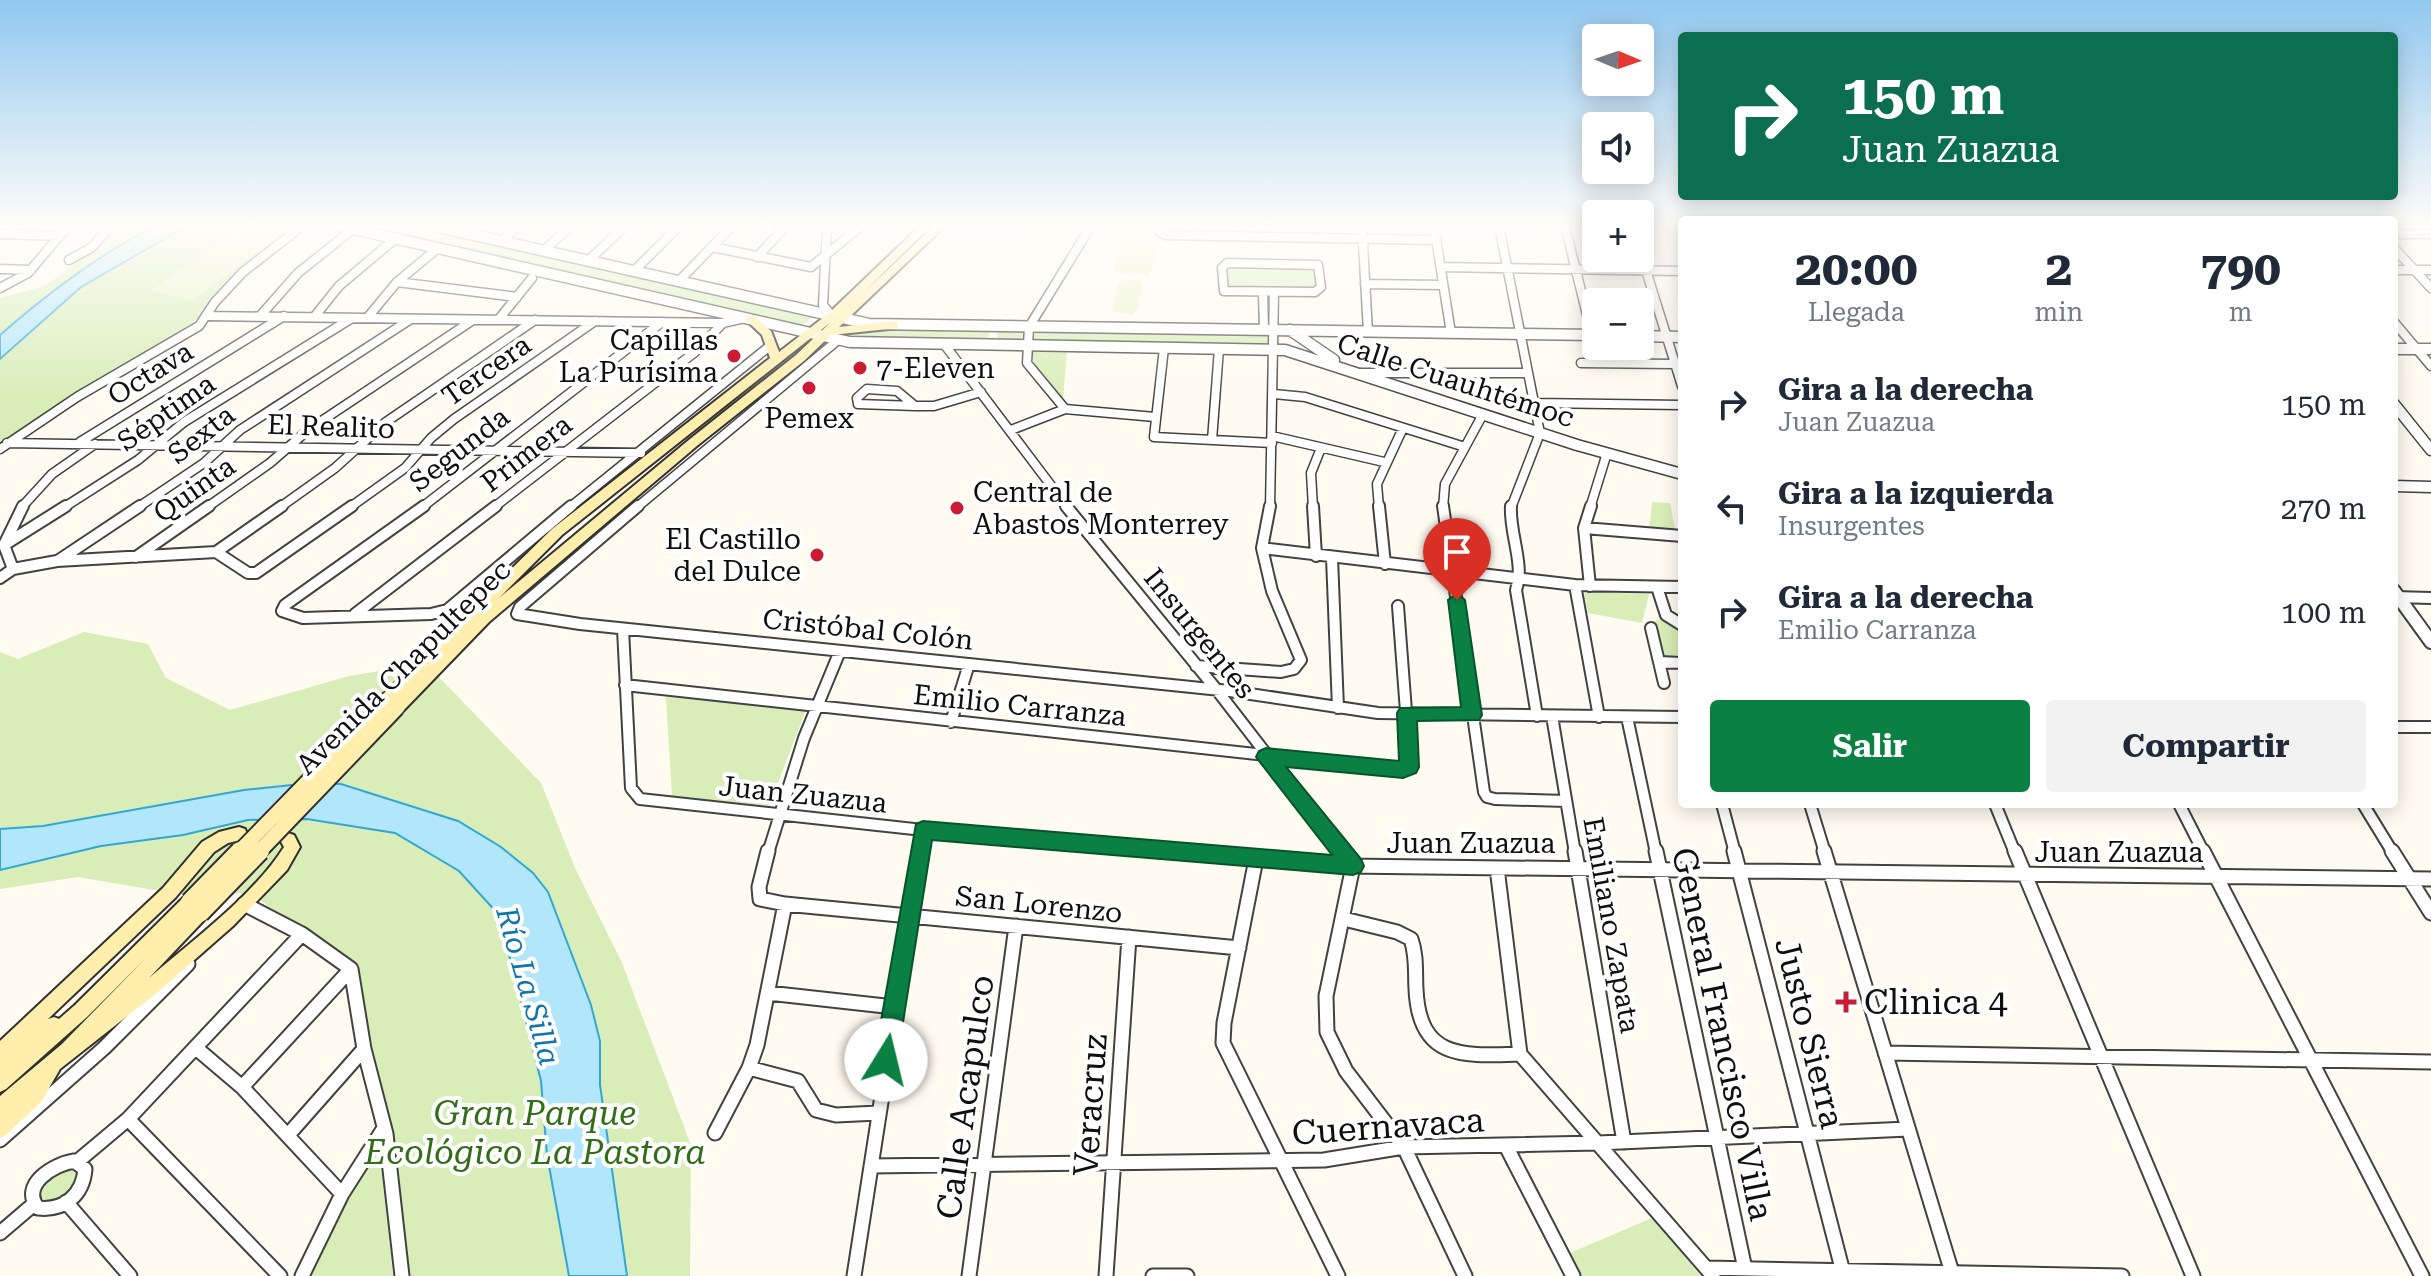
<!DOCTYPE html>
<html lang="es">
<meta charset="utf-8">
<style>
:root{--surface:#fff;--page:#f2f2f3;--text:#1f2937;--muted:#747a83;--accent:#0b8043}
body{margin:0;font-family:"Roboto Serif",serif;background:var(--page);color:var(--text);height:100vh;display:flex;flex-direction:column;font-size:30px;white-space:nowrap}
*{box-sizing:border-box;margin:0}
p{font-size:26px;color:var(--muted)}
.icon{flex:none;width:44px;height:44px;fill:none;stroke:currentColor;stroke-width:2;stroke-linecap:round;stroke-linejoin:round}
.map{position:relative;flex:1;overflow:hidden}
.sheet{position:absolute;left:1678px;top:216px;width:720px;height:592px;display:flex;flex-direction:column;background:var(--surface);border-radius:8px;box-shadow:0 4px 20px #0003}
.sheet>*{flex:none}
.banner{position:absolute;left:1678px;top:32px;width:720px;height:168px;border-radius:8px;box-shadow:0 4px 20px #0003;background:#0b6e4f;color:#fff;overflow:hidden}
.needle{width:52px;rotate:92deg}
.fabs{position:absolute;left:1582px;top:24px;display:grid;gap:16px}
.fabs a{display:grid;place-items:center;width:72px;height:72px;border-radius:8px;background:var(--surface);box-shadow:0 4px 20px #0003;font-size:40px}
.pin{position:absolute;display:grid;place-items:center;width:68px;height:68px;color:#fff;margin:-82px -34px;border-radius:50% 50% 50% 0;rotate:-45deg;box-shadow:0 0 8px #0007}
.pin .icon{rotate:45deg}
.me{position:absolute;width:88px;margin:-44px;rotate:9deg;stroke-linejoin:round;filter:drop-shadow(0 0 6px #0008)}
.turn{display:flex;align-items:center;gap:28px;height:168px;padding:0 32px;font-size:36px}
.turn .icon{width:104px;height:104px;stroke-width:2.5}
.turn b{display:block;font-size:56px;line-height:68px}
.eta{display:flex;justify-content:space-evenly;align-items:center;height:136px;text-align:center}
.eta b{font-size:48px;font-weight:700;line-height:56px}
.primary-button{display:flex;gap:16px;margin-top:auto;padding:16px 32px}
.primary-button a{flex:1;height:92px;border-radius:8px;background:var(--accent);color:#fff;font-size:32px;font-weight:700;line-height:92px;text-align:center}
.primary-button a+a{background:var(--page);color:var(--text)}
ul{padding:0;list-style:none}
li{display:flex;align-items:center;gap:24px;height:104px;padding:0 32px}
li div{flex:1}
li b{display:block;font-size:30px}
li em{font-style:normal}
.map>svg:first-child{display:block}
.green{fill:#d8edb7}
.pitch{fill:#e9f4ca}
.water{fill:#b2e6fb;stroke:#33a6d8;stroke-width:2}
.lines{fill:none;stroke-linecap:round;stroke-linejoin:round}
.minor-far2-casing{stroke:#424242;stroke-width:11}
.minor-far1-casing{stroke:#424242;stroke-width:14}
.minor-casing{stroke:#424242;stroke-width:17}
.tertiary-far1-casing{stroke:#424242;stroke-width:13}
.tertiary-casing{stroke:#424242;stroke-width:16}
.secondary-casing{stroke:#313131;stroke-width:4}
.minor-far2{stroke:#fff;stroke-width:8}
.minor-far1{stroke:#fff;stroke-width:10}
.minor{stroke:#fff;stroke-width:13}
.tertiary-far1{stroke:#fff;stroke-width:10}
.tertiary{stroke:#fff;stroke-width:12}
.secondary{fill:#ffeeac;fill-rule:evenodd}
.secondary-bridge-far1-casing{stroke:#313131;stroke-width:18;stroke-linecap:butt}
.secondary-bridge-casing{stroke:#313131;stroke-width:22;stroke-linecap:butt}
.secondary-bridge-far1{stroke:#ffeeac;stroke-width:14}
.secondary-bridge{stroke:#ffeeac;stroke-width:18}
.route{fill:#0b8043;stroke:#07532c;stroke-width:2}
.poi-dot{fill:#cb1c35;stroke:#fff;stroke-width:3}
.labels{text-anchor:middle;stroke-width:8;stroke-linejoin:round;paint-order:stroke}
.poi-label{font-size:28px;fill:#0f0f0f;stroke:#fff;text-anchor:end}
.street-label{font-size:28px;fill:#0f0f0f;stroke:#fff}
.water-label{font-size:30px;font-style:italic;fill:#0e76ac;stroke:#fff}
.near-poi-label{font-size:34px;fill:#0f0f0f;stroke:#fff;text-anchor:start}
.near-street-label{font-size:34px;fill:#0f0f0f;stroke:#fff}
.near-park-label{font-size:34px;font-style:italic;fill:#336d1a;stroke:#fff}
</style>
<div class="map">
<svg width="2431" height="1276" viewBox="0 0 2431 1276">
<rect width="100%" height="100%" fill="#fffbf1"/>
<path class="green" d="M116,226H297L243,267L191,325L67,399L0,446V298L45,286L96,248Z
M354,226H422L809,312L812,317L806,323L798,325Z
M1228,266L1312,267L1315,269L1316,288H1228Z
M891,328L987,330L990,335L986,340L847,337L843,334Z
M998,328L1271,332V347L996,342Z
M1032,350H1067L1063,401C1051,386 1032,371 1032,350Z
M1652,502L1670,503L1676,533H1649Z
M1587,592L1649,594L1642,623L1588,613L1584,594Z
M1663,618L1682,628V659L1663,656L1654,621Z
M84,632L148,644L166,678L230,710L349,676L404,667L436,679L439,677L541,783L575,868L622,963L691,1145L690,1276H406L393,1131L352,967L260,900L264,893L178,894L78,877L0,889V652L18,659Z
M666,697L806,710L769,806L672,796Z
M374,1157H380L393,1276H311L334,1223Z
M76,1166C84,1183 74,1190 63,1201L39,1202L36,1190L48,1174Z
M1652,1218L1701,1276H1582L1570,1253Z"/>
<path class="pitch" d="M232,232L271,241L192,301L152,290Z
M1127,238L1161,241L1149,276L1113,272Z
M1124,280H1139L1142,284L1138,310L1132,315L1112,311L1118,283Z"/>
<path class="water" d="M155,226H187L81,287L0,359V335C48,293 98,255 155,226Z
M311,783L341,784L458,821L501,847L533,873L548,892L591,1005L600,1041V1085L627,1276H569L547,1155L541,1081L499,915L459,871L395,833L307,819L248,820L183,835L101,846L0,870V829L43,826L244,790Z"/>
<g class="lines">
<g class="minor-far2-casing">
<path id="minor-far2" d="M827,226L823,305L832,316
M1091,226L1029,327L1027,363L1065,409L1155,417
M1160,226V232L1166,235L1437,240
M1362,226L1368,332
M1434,226L1451,333
M1499,226L1540,433L1511,508
M1565,226L1592,335
M0,234L60,236
M2394,234H2431
M501,241L518,226
M712,247L811,267L861,226
M2394,248L2431,288
M544,250L571,226
M1640,251L1682,386
M757,257L786,226
M69,260L91,248L111,226
M589,260L625,226
M1227,263L1318,265L1321,287L1315,292L1224,291L1222,268Z
M1441,267L1682,271
M0,269L31,270
M635,270L679,226
M2394,270H2431
M680,280L732,226
M397,282L517,297
M1365,284L1443,285
M0,288L28,273L68,226
M1263,292L1264,330
M261,315L298,273L353,229
M208,316L723,323L745,318
M315,316L339,286L396,238
M368,317L397,282L438,248
M499,319L532,278
M2394,322L2431,366
M944,344L1068,508
M1164,348L1154,437L1272,443
M1581,363L1675,364
M1360,373H1528
M867,389L897,391L915,406L858,404L857,398Z
M1274,394L1305,397L1465,447
M1534,403L1682,405
M915,406H934L981,392
M1011,430L1065,409
M1272,436L1384,462
M1212,440L1219,349
M80,442L284,316
M7,443L641,453
M0,449L77,397L199,326L215,302L243,272L302,226
M21,508L52,474L95,444
M63,508L138,460L184,422L352,318
M137,508L204,463L240,430L411,319
M206,508L270,463L308,430L473,320
M279,508L335,468L386,422L535,320
M349,508L405,468L431,438L454,419L595,321
M421,508L662,322
M493,508L695,352L723,323
M569,508L771,345
M636,508L838,340
M1270,508L1274,292
M1313,508L1311,473L1321,448
M1379,508L1377,484L1403,428
M1443,508L1445,484L1483,414
M1590,508L1607,453"/>
</g>
<g class="minor-far1-casing">
<path id="minor-far1" d="M424,506L285,605L282,611L303,618L431,614L447,610L571,506
M638,506L520,607L517,614L580,624L1230,691L1378,713L1682,717
M1066,506L1216,689L1343,853
M1313,506L1316,556
M1379,506L1385,564
M1443,506L1484,792L1487,797L1495,799L1566,801
M1511,506C1509,533 1525,564 1516,590L1537,716
M1584,528L1682,536
M4,545L66,506
M1262,548L1575,585L1682,587
M216,552L282,506
M136,557L209,506
M1332,558L1338,708
M59,560L140,506
M13,569L4,545L23,506
M0,578L13,569L57,561L216,552L248,573H256L352,506
M1575,585L1599,717
M1590,586L1584,528L1591,506
M1657,587L1666,615L1682,625
M2394,597L2431,598
M355,614L496,506
M1651,628L1664,683
M623,629L631,788L640,799L923,830L1192,853
M1659,662L1682,663
M1196,666L1281,672L1294,669L1301,660L1272,591L1262,548L1270,506
M625,685L1403,770L1410,764L1398,606
M1552,716L1575,853
M1627,717L1656,853
M951,722L969,664
M2394,727H2431
M1722,804L1735,853
M1810,804L1825,853
M1995,804L2015,853
M2179,804L2204,853
M2363,804L2393,853
M768,853L804,738L840,651
M919,853L923,830"/>
</g>
<g class="minor-casing">
<path id="minor" d="M768,851L759,887L760,899L785,904L1239,948
M1168,851L1347,866L2431,879
M1341,851L1353,866L1326,996L1327,1032L1346,1071L1404,1147L1465,1276
M1575,851L1624,1142
M1656,851L1745,1269
M1734,851L1844,1276
M1824,851L1953,1276
M2015,851L2193,1276
M2203,851L2422,1276
M2392,851L2431,913
M1256,859L1224,1023L1223,1043L1338,1276
M1497,868L1520,1054L1713,1276
M244,904L302,934L351,969L364,1049L386,1134L402,1276
M1344,919L1397,932L1411,939C1417,956 1415,972 1416,989C1419,1060 1463,1056 1520,1054
M768,993L894,1007
M196,1048L242,1087L342,1194
M1885,1053L2431,1062
M749,1068L798,1081L816,1110L836,1115L878,1113
M242,1087L351,969
M128,1119L280,1276
M715,1133L749,1068L757,1045L785,904
M288,1135L364,1049
M0,1140L104,1048L188,964
M1506,1146L1573,1276
M74,1161L85,1169C83,1195 64,1211 38,1208C19,1185 54,1164 74,1161Z
M78,1161L128,1119L302,934
M871,1166L1324,1160L1404,1147L1598,1143L1908,1129
M66,1202L130,1276
M0,1233L34,1204
M1706,1268L2122,1276
M302,1276L342,1194L384,1128
M854,1276L920,851
M969,1276L1016,926
M1106,1276L1129,937
M1153,1276H1187"/>
</g>
<g class="tertiary-far1-casing">
<path id="tertiary-far1" d="M341,226L850,342L1285,350L1577,445L1682,474
M434,226L869,324L1596,335
M1290,330L1334,360
M1640,336L1682,337
M2394,349H2431
M2394,404L2431,450
M2394,486L2431,487"/>
</g>
<g class="tertiary-casing">
<path id="tertiary" d="M2394,591L2431,642"/>
</g>
<g class="secondary-casing">
<path id="secondary" d="M920,226H931L863,293L934,226H945L839,327L894,321L898,322V328L831,335L804,361L698,445L489,622L402,712H392L390,708L393,702H384L382,698L384,694L552,529L770,358L762,335L746,320V316H754L771,331L779,352L828,314ZM831,322L796,355L690,439L499,598L562,535Z
M239,827L245,829L247,834L245,839L228,843L214,852L175,898L48,1019L54,1017L59,1019L75,1005L184,897L190,895L196,897L198,902L196,907L200,906L206,908L208,913L206,918L149,978C192,941 254,895 284,847L280,840L282,835L288,833L294,835L300,847L287,870L233,926L159,991L60,1069L41,1102L6,1135L0,1138V1096L62,1044L146,958L87,1017L6,1089L0,1092V1041L163,888L202,842L219,832Z"/>
</g>
<use href="#minor-far2" class="minor-far2"/>
<use href="#minor-far1" class="minor-far1"/>
<use href="#minor" class="minor"/>
<use href="#tertiary-far1" class="tertiary-far1"/>
<use href="#tertiary" class="tertiary"/>
<use href="#secondary" class="secondary"/>
<g class="secondary-bridge-far1-casing">
<path id="secondary-bridge-far1" d="M238,853L389,698
M258,853L397,708"/>
</g>
<g class="secondary-bridge-casing">
<path id="secondary-bridge" d="M190,902L240,851
M200,913L260,851"/>
</g>
<use href="#secondary-bridge-far1" class="secondary-bridge-far1"/>
<use href="#secondary-bridge" class="secondary-bridge"/>
</g>
<linearGradient id="sky" x2="0" y2="1"><stop stop-color="#92c8f0"/><stop offset="0.56" stop-color="#fffdf9"/><stop offset="1" stop-color="#fffdf9" stop-opacity="0"/></linearGradient>
<rect width="2431" height="404" fill="url(#sky)"/>
<path class="route" d="M1457,593L1465,600L1482,715L1479,720L1417,721L1419,767L1416,773L1403,778L1286,767L1361,859L1364,866L1361,872L1353,875L932,840L897,1060L894,1068L886,1071L878,1068L874,1060L916,824L923,821L1332,855L1256,757L1259,751L1266,748L1399,761L1397,713L1400,708L1461,707L1448,600Z"/>
<g class="poi-dot">
<circle cx="734" cy="356" r="8"/>
<circle cx="860" cy="368" r="8"/>
<circle cx="809" cy="388" r="8"/>
<circle cx="957" cy="508" r="8"/>
<circle cx="817" cy="555" r="8"/>
<path d="M1842 990h8v8h8v8h-8v8h-8v-8h-8v-8h8z"/>
</g>
<g class="labels">
<g class="poi-label">
<text x="718" y="350">Capillas<tspan x="718" dy="32">La Purísima</tspan></text>
<text x="876" y="378" text-anchor="start">7-Eleven</text>
<text x="809" y="428" text-anchor="middle">Pemex</text>
<text x="973" y="502" text-anchor="start">Central de<tspan x="973" dy="32">Abastos Monterrey</tspan></text>
<text x="801" y="549">El Castillo<tspan x="801" dy="32">del Dulce</tspan></text>
</g>
<g class="street-label">
<text transform="translate(486 370) rotate(-35)" y="10">Tercera</text>
<text transform="translate(150 373) rotate(-32)" y="10">Octava</text>
<text transform="translate(1456 380) rotate(18)" y="10">Calle Cuauhtémoc</text>
<text transform="translate(166 412) rotate(-35)" y="10">Séptima</text>
<text transform="translate(331 426) rotate(2)" y="10">El Realito</text>
<text transform="translate(201 434) rotate(-38)" y="10">Sexta</text>
<text transform="translate(459 449) rotate(-38)" y="10">Segunda</text>
<text transform="translate(526 453) rotate(-38)" y="10">Primera</text>
<text transform="translate(194 489) rotate(-35)" y="10">Quinta</text>
<text transform="translate(868 629) rotate(6)" y="10">Cristóbal Colón</text>
<text transform="translate(1200 633) rotate(51)" y="10">Insurgentes</text>
<text transform="translate(403 667) rotate(-45)" y="10">Avenida Chapultepec</text>
<text transform="translate(1020 705) rotate(6)" y="10">Emilio Carranza</text>
<text transform="translate(803 794) rotate(6)" y="10">Juan Zuazua</text>
<text x="1471" y="853">Juan Zuazua</text>
<text x="2119" y="862">Juan Zuazua</text>
<text transform="translate(1039 904) rotate(6)" y="10">San Lorenzo</text>
<text transform="translate(1612 925) rotate(80)" y="10">Emiliano Zapata</text>
</g>
<g class="water-label">
<text transform="translate(528 986) rotate(74)" y="10">Río La Silla</text>
</g>
<g class="near-poi-label">
<text x="1864" y="1014">Clinica 4</text>
</g>
<g class="near-street-label">
<text transform="translate(1810 1033) rotate(76)" y="12">Justo Sierra</text>
<text transform="translate(1723 1034) rotate(78)" y="12">General Francisco Villa</text>
<text transform="translate(965 1097) rotate(-82)" y="12">Calle Acapulco</text>
<text transform="translate(1090 1105) rotate(-86)" y="12">Veracruz</text>
<text transform="translate(1388 1126) rotate(-4)" y="12">Cuernavaca</text>
</g>
<g class="near-park-label">
<text x="535" y="1125">Gran Parque<tspan x="535" dy="39">Ecológico La Pastora</tspan></text>
</g>
</g>
</svg>
<div class="fabs">
<a><svg class="needle" viewBox="-14 -14 28 28"><path d="M0-13l5 13h-10z" fill="#e53935"/><path d="M0 13l5-13h-10z" fill="#747a83"/></svg></a>
<a><svg class="icon" aria-label="sound" viewBox="0 0 24 24"><path d="M4 9h4l5-4v14l-5-4H4zM17 9q2 3 0 6"/></svg></a>
<a>+</a>
<a>−</a>
</div>
<div class="pin" style="left:1457px;top:600px;background:#d93025"><svg class="icon" aria-label="arrive" viewBox="0 0 24 24"><path d="M6 21V4h12l-3 4 3 4H6"/></svg></div>
<svg class="me" style="left:886px;top:1060px" viewBox="-20 -20 40 40"><circle r="19" fill="#fff"/><path d="M0-13L10 11 0 6-10 11z" fill="#0b8043"/></svg>
<div class="banner">
<div class="turn"><svg class="icon" aria-label="right" viewBox="0 0 24 24"><path d="M7 20v-9h11M14 6l5 5-5 5"/></svg><div><b>150 m</b>Juan Zuazua</div></div>
</div>
<section class="sheet">
<div class="eta">
<div><b>20:00</b><p>Llegada</p></div>
<div><b>2</b><p>min</p></div>
<div><b>790</b><p>m</p></div>
</div>
<ul>
<li><svg class="icon" aria-label="right" viewBox="0 0 24 24"><path d="M7 20v-9h11M14 6l5 5-5 5"/></svg><div><b>Gira a la derecha</b><p>Juan Zuazua</p></div><em>150 m</em></li>
<li><svg class="icon" aria-label="left" viewBox="0 0 24 24"><path d="M17 20v-9H6M10 6l-5 5 5 5"/></svg><div><b>Gira a la izquierda</b><p>Insurgentes</p></div><em>270 m</em></li>
<li><svg class="icon" aria-label="right" viewBox="0 0 24 24"><path d="M7 20v-9h11M14 6l5 5-5 5"/></svg><div><b>Gira a la derecha</b><p>Emilio Carranza</p></div><em>100 m</em></li>
</ul>
<div class="primary-button"><a>Salir</a><a>Compartir</a></div>
</section>
</div>
